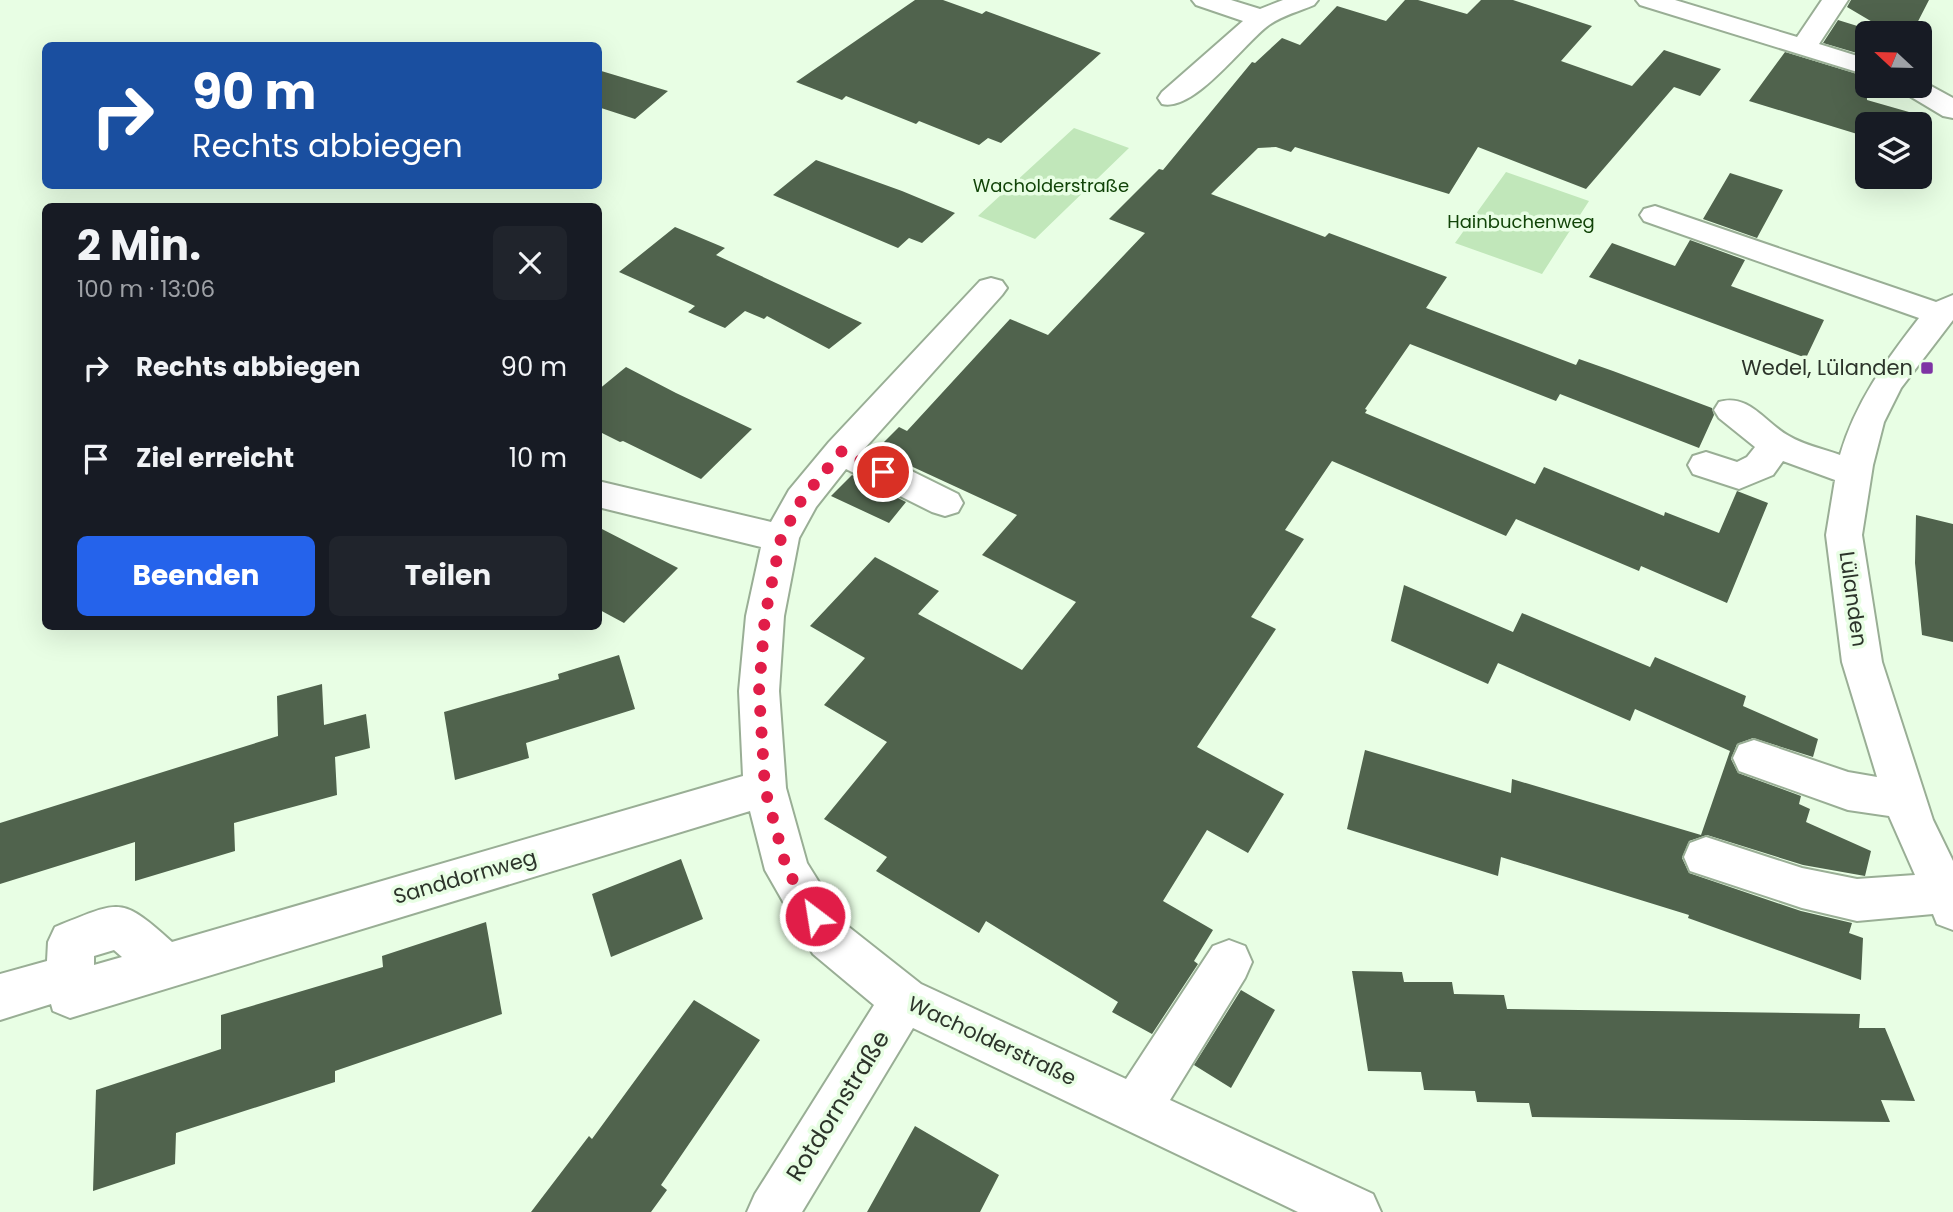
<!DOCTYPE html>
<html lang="de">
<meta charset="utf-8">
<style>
:root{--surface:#171b24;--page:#20242c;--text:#f1f3f6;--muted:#9ea1a6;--accent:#2563eb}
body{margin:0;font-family:Poppins,sans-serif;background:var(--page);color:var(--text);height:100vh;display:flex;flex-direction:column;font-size:26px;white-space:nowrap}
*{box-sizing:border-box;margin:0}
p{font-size:23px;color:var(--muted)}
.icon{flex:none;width:38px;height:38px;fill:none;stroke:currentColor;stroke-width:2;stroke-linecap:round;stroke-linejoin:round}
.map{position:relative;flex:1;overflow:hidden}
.details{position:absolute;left:42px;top:203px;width:560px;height:427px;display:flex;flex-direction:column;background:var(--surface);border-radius:10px;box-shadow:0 7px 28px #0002}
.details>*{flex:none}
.hud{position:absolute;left:42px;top:42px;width:560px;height:147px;border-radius:10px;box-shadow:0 7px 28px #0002;background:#1a4fa0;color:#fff;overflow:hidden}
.needle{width:46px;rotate:292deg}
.buttons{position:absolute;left:1855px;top:21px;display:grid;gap:14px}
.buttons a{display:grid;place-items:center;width:77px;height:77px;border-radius:10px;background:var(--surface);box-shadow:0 7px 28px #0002;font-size:35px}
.pin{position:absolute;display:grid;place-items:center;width:60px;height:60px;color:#fff;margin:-30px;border:4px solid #fff;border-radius:50%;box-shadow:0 2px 7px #0007}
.me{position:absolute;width:77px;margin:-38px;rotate:329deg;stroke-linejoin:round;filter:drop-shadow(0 0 5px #0008)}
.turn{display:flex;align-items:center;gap:24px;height:147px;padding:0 35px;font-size:32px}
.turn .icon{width:91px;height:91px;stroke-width:2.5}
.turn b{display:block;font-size:49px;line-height:60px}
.round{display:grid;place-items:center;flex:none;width:74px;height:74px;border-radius:10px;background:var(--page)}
.overview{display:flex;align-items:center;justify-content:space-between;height:119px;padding:0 35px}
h1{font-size:42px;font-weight:700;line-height:52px}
.cta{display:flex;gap:14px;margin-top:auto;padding:14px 35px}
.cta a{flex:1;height:80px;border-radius:10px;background:var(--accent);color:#fff;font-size:28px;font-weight:700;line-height:80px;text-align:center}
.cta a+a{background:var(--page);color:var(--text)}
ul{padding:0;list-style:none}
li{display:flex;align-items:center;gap:21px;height:91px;padding:0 35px}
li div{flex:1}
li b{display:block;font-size:26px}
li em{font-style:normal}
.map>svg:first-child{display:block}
.green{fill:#c1e7ba}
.building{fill:#50634d}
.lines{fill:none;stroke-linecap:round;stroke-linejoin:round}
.minor-casing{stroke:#99ae95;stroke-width:4}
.minor{fill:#fff;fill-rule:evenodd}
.route{stroke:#e11d48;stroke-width:12;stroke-dasharray:0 21.6}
.poi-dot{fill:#7e33a4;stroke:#e8fee4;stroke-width:2.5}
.labels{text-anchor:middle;stroke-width:7;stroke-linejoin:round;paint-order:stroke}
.far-park-label{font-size:18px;fill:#114408;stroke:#e8fee4}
.poi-label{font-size:21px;fill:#2c342a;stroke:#e8fee4;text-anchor:end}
.street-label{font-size:21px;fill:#2c342a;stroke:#e8fee4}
.near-street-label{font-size:24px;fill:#2c342a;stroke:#e8fee4}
</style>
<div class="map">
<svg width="1953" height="1212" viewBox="0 0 1953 1212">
<rect width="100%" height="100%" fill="#e8fee4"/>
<path class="green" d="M1074,128L1129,148L1035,239L978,216Z
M1506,172L1589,201L1542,274L1455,243Z"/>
<path class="building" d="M915,0H943L982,14L986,11L1101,53L1001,143L988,138L979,145L919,121L916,124L846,96L842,100L796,82Z
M1405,0H1418L1467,14L1481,0H1513L1592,26L1561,61L1632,86L1664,50L1721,69L1700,96L1674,87L1586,189L1478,147L1449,194L1295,147L1291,152L1276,147L1258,148L1211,194L1325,237L1329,233L1447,277L1426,308L1576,365L1579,359L1613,371L1712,408L1714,415L1699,448L1560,394L1556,401L1410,344L1365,409L1367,410L1365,413L1535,484L1544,467L1664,516L1665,512L1719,533L1737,491L1768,503L1727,603L1641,566L1639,571L1516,519L1506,536L1332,461L1285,530L1304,539L1251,617L1276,629L1197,747L1284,794L1248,853L1207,830L1163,901L1213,930L1194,961L1198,964L1152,1034L1112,1012L1118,1002L986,921L979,933L876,871L887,857L824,819L887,742L824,705L865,658L810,626L875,557L939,591L918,614L1022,670L1076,602L982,555L1017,515L876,450L899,427L907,431L1010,319L1048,335L1145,233L1109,219L1159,169L1163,170L1252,62L1255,63L1282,38L1300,45L1337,6L1386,21Z
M1851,0H1929L1912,33H1891L1847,7Z
M1838,20L1867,29V56L1823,43Z
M1785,52L1867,77V100L1909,112L1904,124H1867V137L1749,101Z
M598,70L668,91L635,119L598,107Z
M816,160L902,191L955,213L922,243L909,238L898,248L773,195Z
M1730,173L1783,190L1757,238L1703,219Z
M675,227L725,248L716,255L862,323L829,349L767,316L764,319L745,311L725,328L688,312L695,306L619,272Z
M1690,240L1745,260L1731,286L1824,320L1806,358L1589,277L1612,243L1675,266Z
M626,367L676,393L752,429L701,479L623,441L620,442L598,431V390Z
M852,475L906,502L889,523L831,496Z
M1916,515L1953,524V642L1922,635L1915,563Z
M598,527L678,568L624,623L598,609Z
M1404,585L1513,632L1522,613L1650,667L1655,657L1746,696L1743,706L1818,739L1813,757L1753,738L1737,744L1731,759L1738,773L1801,796L1799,804L1810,809L1806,822L1871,851L1865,876L1803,865L1707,835L1689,841L1682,858L1689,873L1801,911L1852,923L1849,933L1863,938L1861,980L1688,918L1689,915L1501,857L1498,876L1347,829L1365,750L1511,793L1512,779L1701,835L1730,751L1635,709L1630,721L1498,663L1488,684L1391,641Z
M619,655L635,709L526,743L529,758L455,780L444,712L559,679L558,674Z
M322,684L324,725L366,714L370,748L335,757L337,795L234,823L235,851L135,881V842L0,884V823L278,736L277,696Z
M681,859L703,919L611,957L592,894Z
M486,922L502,1014L335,1071V1082L176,1133L175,1164L93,1191L96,1090L221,1049V1015L383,967L382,956Z
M1352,971L1402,972L1404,982H1452L1454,994L1504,995L1507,1009L1860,1014L1859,1028H1885L1915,1101L1881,1100L1890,1122L1532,1117L1529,1103L1477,1102L1475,1091L1424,1090L1421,1072L1368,1071Z
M1241,990L1275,1010L1231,1088L1194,1065Z
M694,1000L760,1040L661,1185L667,1190L651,1212H531L589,1136L592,1139Z
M915,1126L999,1175L980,1212H867Z"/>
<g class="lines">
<g class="minor-casing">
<path id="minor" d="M1192,0H1231L1260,9L1283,0H1318L1314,5C1300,11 1281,16 1269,25C1243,44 1195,112 1162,104L1158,98L1162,92L1243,21L1196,5Z
M1636,0H1675L1797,37L1822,0H1848L1819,44L1867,59V75L1640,5Z
M1920,80L1953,98V118L1943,116L1903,92L1900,86H1920Z
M1655,206L1936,302L1953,295V320L1901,388L1884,422L1873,465L1862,535L1882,662L1933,820L1953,861V930L1937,924L1933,914L1857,921L1802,908L1690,871L1684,857L1690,843L1706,837L1802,868L1857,879L1915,875L1889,816L1848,810L1739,771L1733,758L1739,745L1754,740L1848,772L1877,777L1842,662L1826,535L1835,480L1783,461L1773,475L1739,489L1693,474L1688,465L1693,456L1706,452L1737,462L1747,457L1755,447L1719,418L1714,410L1719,402C1749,393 1765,423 1789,436C1804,445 1824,449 1840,455C1856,401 1885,362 1919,318L1644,221L1640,215L1644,209Z
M991,278L1002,281L1007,288L1002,295L865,448L958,494L963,503L958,512L945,516L932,512L846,469L816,507L799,538L784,616L779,691L786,788L807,863L845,924L921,984L1126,1079L1213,946L1229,940L1245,946L1252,962L1245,978L1170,1100L1373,1194L1381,1212H1298L913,1028L802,1212H747L755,1194L874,1005L813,954L765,870L750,811L70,1018L53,1011L51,1004L0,1020V974L47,961L48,942L55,927C120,901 120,895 172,942L743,776L739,691L746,616L761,547L598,507V481L771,522L789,490L829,442L980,281ZM114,950L122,957L94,965V956Z"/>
</g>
<use href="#minor" class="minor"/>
</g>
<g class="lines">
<path class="route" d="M815,916L787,870L765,789L759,691L765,616L781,538L802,499L842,451L883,472"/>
</g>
<rect class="poi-dot" x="1920" y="361" width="14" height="14" rx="3.5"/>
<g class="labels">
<g class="far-park-label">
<text x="1051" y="192">Wacholderstraße</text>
<text x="1521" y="228">Hainbuchenweg</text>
</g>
<g class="poi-label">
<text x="1913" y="375">Wedel, Lülanden</text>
</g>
<g class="street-label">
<text transform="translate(1853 599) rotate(82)" y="7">Lülanden</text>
<text transform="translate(465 877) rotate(-16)" y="7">Sanddornweg</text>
<text transform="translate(992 1041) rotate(25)" y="7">Wacholderstraße</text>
</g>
<g class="near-street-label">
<text transform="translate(838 1106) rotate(-58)" y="8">Rotdornstraße</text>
</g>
</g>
</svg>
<div class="buttons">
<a><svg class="needle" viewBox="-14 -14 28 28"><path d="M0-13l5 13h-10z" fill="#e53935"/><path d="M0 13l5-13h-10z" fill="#9ea1a6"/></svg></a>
<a><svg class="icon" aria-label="layers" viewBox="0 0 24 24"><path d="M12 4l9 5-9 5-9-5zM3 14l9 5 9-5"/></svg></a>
</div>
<div class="pin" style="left:883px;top:472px;background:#d93025"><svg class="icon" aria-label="arrive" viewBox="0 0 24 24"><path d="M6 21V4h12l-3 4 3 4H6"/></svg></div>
<svg class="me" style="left:815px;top:916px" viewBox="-20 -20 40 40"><circle r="17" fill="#e11d48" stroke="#fff" stroke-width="3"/><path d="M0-11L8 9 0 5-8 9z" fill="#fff"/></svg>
<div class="hud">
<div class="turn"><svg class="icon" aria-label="right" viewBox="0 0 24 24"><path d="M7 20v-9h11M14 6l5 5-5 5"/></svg><div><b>90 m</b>Rechts abbiegen</div></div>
</div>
<section class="details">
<div class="overview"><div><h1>2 Min.</h1><p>100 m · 13:06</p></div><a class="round"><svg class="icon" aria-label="close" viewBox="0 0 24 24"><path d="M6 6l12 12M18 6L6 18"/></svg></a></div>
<ul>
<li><svg class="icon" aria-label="right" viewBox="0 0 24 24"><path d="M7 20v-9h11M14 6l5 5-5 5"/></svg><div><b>Rechts abbiegen</b></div><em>90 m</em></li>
<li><svg class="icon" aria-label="arrive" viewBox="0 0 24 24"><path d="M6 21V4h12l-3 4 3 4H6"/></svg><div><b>Ziel erreicht</b></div><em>10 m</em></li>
</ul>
<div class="cta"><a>Beenden</a><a>Teilen</a></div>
</section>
</div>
